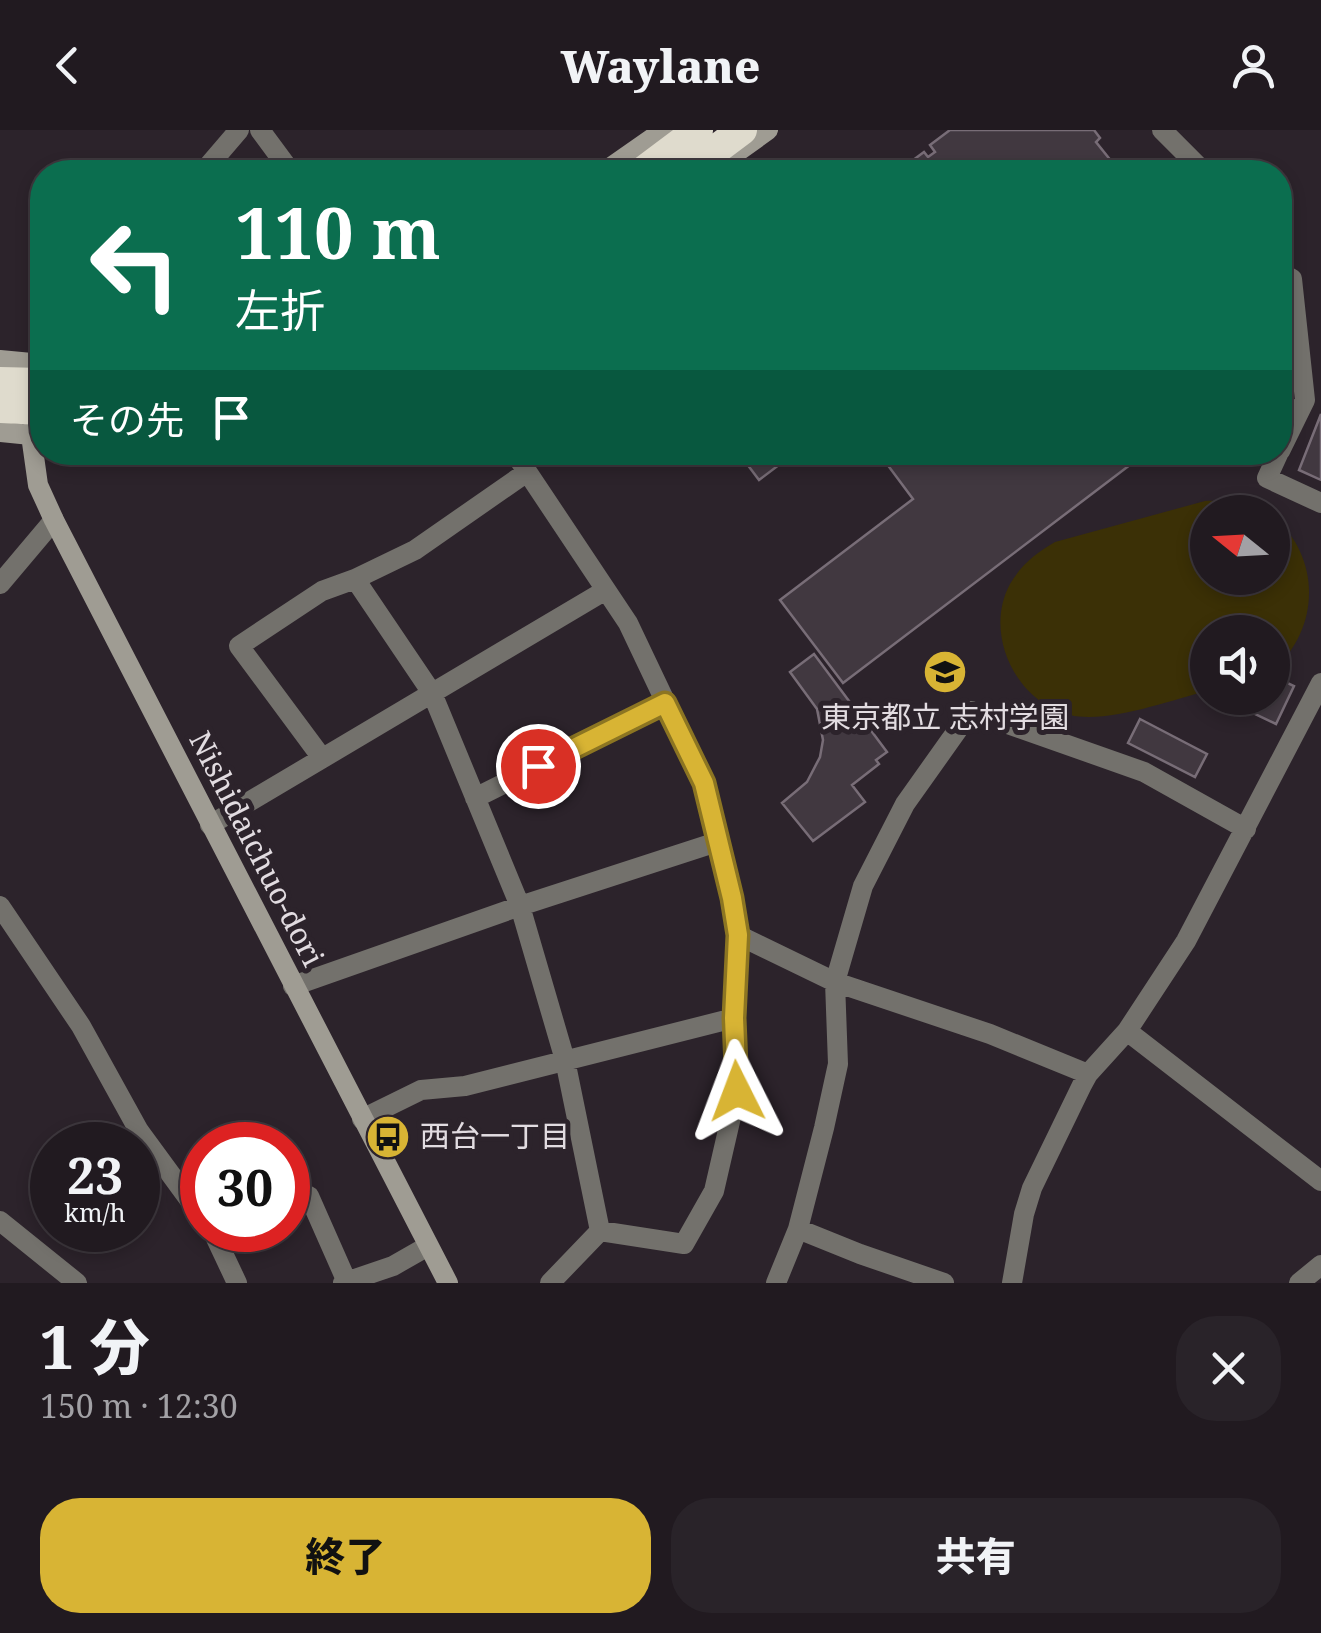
<!DOCTYPE html>
<html lang="ja">
<meta charset="utf-8">
<style>
:root{--surface:#211a20;--page:#292329;--text:#f1f3f6;--muted:#a2a1a5;--line:#3e383e;--accent:#d8b434}
body{margin:0;font-family:"Noto Serif","Noto Sans JP",serif;background:var(--page);color:var(--text);height:100vh;display:flex;flex-direction:column;font-size:38px;white-space:nowrap}
*{box-sizing:border-box;margin:0}
p{font-size:32px;color:var(--muted)}
.icon{flex:none;width:55px;height:55px;fill:none;stroke:currentColor;stroke-width:2;stroke-linecap:round;stroke-linejoin:round}
.map{position:relative;height:1153px;overflow:hidden}
.side{display:flex;flex-direction:column;background:var(--surface);flex:1}
.side>*{flex:none}
.banner{position:absolute;left:30px;top:30px;width:1262px;height:305px;border-radius:40px;box-shadow:0 5px 15px #0003,0 0 0 2px var(--line);background:#0b6e4f;color:#fff;overflow:hidden}
.needle{width:65px;rotate:288deg}
.controls{position:absolute;left:1190px;top:365px;display:grid;gap:20px}
.controls a{display:grid;place-items:center;width:100px;height:100px;border-radius:50%;background:var(--surface);box-shadow:0 5px 15px #0003,0 0 0 2px var(--line);font-size:50px}
.speed{position:absolute;left:30px;top:992px;display:flex;gap:20px;font-size:50px;font-weight:700;text-align:center}
.speed>*{display:grid;place-content:center;width:130px;height:130px;border-radius:50%;background:var(--surface);box-shadow:0 5px 15px #0003,0 0 0 2px var(--line);line-height:1}
.speed small{font-size:25px;font-weight:400}
.speed .limit{border:15px solid #d22;background:#fff;color:#111}
.pin{position:absolute;display:grid;place-items:center;width:85px;height:85px;color:#fff;margin:-42px;border:5px solid #fff;border-radius:50%;box-shadow:0 2px 10px #0007}
.me{position:absolute;width:110px;margin:-55px;rotate:357deg;stroke-linejoin:round;filter:drop-shadow(0 0 8px #0008)}
.turn{display:flex;align-items:center;gap:35px;height:210px;padding:0 40px;font-size:45px}
.turn .icon{width:130px;height:130px;stroke-width:2.5}
.turn b{display:block;font-size:70px;line-height:85px}
.then{display:flex;align-items:center;height:95px;padding:0 40px;background:#0003;gap:20px;font-size:38px}
.round{display:grid;place-items:center;flex:none;width:105px;height:105px;border-radius:40px;background:var(--page)}
.summary{display:flex;align-items:center;justify-content:space-between;height:170px;padding:0 40px}
h1{font-size:60px;font-weight:800;line-height:75px}
.action{display:flex;gap:20px;margin-top:auto;padding:20px 40px}
.action a{flex:1;height:115px;border-radius:40px;background:var(--accent);color:#111;font-size:40px;font-weight:800;line-height:115px;text-align:center}
.action a+a{background:var(--page);color:var(--text)}
header{display:flex;justify-content:space-between;align-items:center;height:130px;padding:0 40px;background:var(--surface);font-size:45px;font-weight:800}
.map>svg:first-child{display:block}
.green{fill:#3b3006}
.building{fill:#413840;stroke:#786d77;stroke-width:2.5}
.lines{fill:none;stroke-linecap:round;stroke-linejoin:round}
.street{stroke:#73716c;stroke-width:20}
.secondary{stroke:#9f9c93;stroke-width:20}
.highway{stroke:#dfdbcd;stroke-width:30}
.highway-bridge{stroke:#dfdbcd;stroke-width:30}
.route-casing{stroke:#8c7522;stroke-width:25}
.route{stroke:#d8b434;stroke-width:18}
.labels{text-anchor:middle;stroke-width:10;stroke-linejoin:round;paint-order:stroke}
.poi-label{font-size:30px;fill:#e2dce1;stroke:#2c232b}
.street-label{font-size:30px;fill:#e2dce1;stroke:#2c232b}
</style>
<header><svg class="icon" aria-label="back" viewBox="0 0 24 24"><path d="M15 5l-7 7 7 7"/></svg>Waylane<svg class="icon" aria-label="person" viewBox="0 0 24 24"><circle cx="12" cy="8" r="4"/><path d="M4 21q1-7 8-7t8 7"/></svg></header>
<div class="map">
<svg width="1321" height="1153" viewBox="0 0 1321 1153">
<rect width="100%" height="100%" fill="#2c232b"/>
<path class="green" d="M1205,371C1228,370 1245,374 1266,382H1208V448H1272L1273,386C1321,427 1321,498 1273,540L1272,502H1208L1207,561C1171,570 1107,594 1070,585C1016,572 983,504 1010,454C1021,435 1036,423 1055,412Z"/>
<path class="building" d="M950,0H1094L1100,8L1096,12L1120,42H897L924,22L928,27L935,22L930,15Z
M1321,284V350L1299,340Z
M738,322H796L759,350Z
M878,322H1147L843,553L780,470L913,369Z
M814,524L887,622L876,630L879,634L852,655L865,672L813,711L782,673L807,652L820,627L823,610L817,579L790,542Z
M1279,549L1294,556L1276,594L1236,575L1239,568H1258L1268,572L1272,568Z
M1140,589L1207,624L1195,647L1128,613Z"/>
<g class="lines">
<path class="street" d="M260,0L291,42
M1162,0L1204,42
M203,42L239,0
M1280,142L1292,149L1305,270L1280,321
M514,322L628,493L704,653L732,767L738,805L734,888L737,961L714,1061L684,1114L600,1101
M1279,322L1267,348L1321,373
M527,342L415,420L355,449L432,563L520,776L565,930L600,1101L550,1153
M0,454L54,390
M322,628L239,516L322,461L355,449
M475,668L665,573
M210,695L606,460
M0,776L81,896L139,1001L202,1087
M738,805L835,852L990,904L1088,944
M293,856L520,776L720,711
M1127,901L1321,1051
M362,989L421,960L465,956L734,888
M309,1066L347,1152
M0,1091L77,1153
M798,1099L860,1124L944,1153
M212,1100L237,1153
M343,1153L393,1136L428,1116
M776,1153L798,1099L824,998L838,934L835,852L863,756L905,674L971,581L1144,642L1246,699
M1012,1153L1024,1084L1032,1058L1082,955L1088,944L1127,901L1186,811L1321,553
M1299,1153L1321,1135"/>
<path class="secondary" d="M729,28L768,0
M604,42L664,0
M0,230L42,234
M40,271L31,305L38,355L54,390L448,1153
M0,302L41,306"/>
<path class="highway" d="M642,42L698,0
M686,42L742,0
M0,252L42,253"/>
<path class="highway-bridge" d="M0,278L42,280"/>
</g>
<g class="lines">
<g class="route-casing">
<path id="route" d="M538,636L665,573L704,653L732,768L738,805L734,888L737,961"/>
</g>
<use href="#route" class="route"/>
</g>
<defs>
<g id="school-disc" transform="scale(2.25)"><circle r="9.5" fill="#d8b434" stroke="#2c232b"/><path d="M0-5L7-2L0 1L-7-2ZM-4 1L0 2.5L4 1V4Q0 6-4 4Z" fill="#111"/></g>
<g id="bus-disc" transform="scale(2.25)"><circle r="9.5" fill="#d8b434" stroke="#2c232b"/><path d="M-5-6H5V4H4V6H2V4H-2V6H-4V4H-5ZM-3.5-4V0h7V-4ZM-3.5 1.2v1.5H-2V1.2ZM2 1.2v1.5H3.5V1.2Z" fill="#111"/></g>
</defs>
<g fill-rule="evenodd">
<use href="#school-disc" x="945" y="542"/>
<use href="#bus-disc" x="388" y="1007"/>
</g>
<g class="labels">
<g class="poi-label">
<text x="945" y="598">東京都立 志村学園</text>
<text x="420" y="1017" text-anchor="start">西台一丁目</text>
</g>
<g class="street-label">
<text transform="translate(256 719) rotate(63)" y="10">Nishidaichuo-dori</text>
</g>
</g>
</svg>
<div class="controls">
<a><svg class="needle" viewBox="-14 -14 28 28"><path d="M0-13l5 13h-10z" fill="#e53935"/><path d="M0 13l5-13h-10z" fill="#a2a1a5"/></svg></a>
<a><svg class="icon" aria-label="sound" viewBox="0 0 24 24"><path d="M4 9h4l5-4v14l-5-4H4zM17 9q2 3 0 6"/></svg></a>
</div>
<div class="speed"><div>23<small>km/h</small></div><div class="limit">30</div></div>
<div class="pin" style="left:538px;top:636px;background:#d93025"><svg class="icon" aria-label="arrive" viewBox="0 0 24 24"><path d="M6 21V4h12l-3 4 3 4H6"/></svg></div>
<svg class="me" style="left:737px;top:961px" viewBox="-20 -20 40 40"><path d="M0-17L14 15 0 8-14 15z" fill="#d8b434" stroke="#fff" stroke-width="4"/></svg>
<div class="banner">
<div class="turn"><svg class="icon" aria-label="left" viewBox="0 0 24 24"><path d="M17 20v-9H6M10 6l-5 5 5 5"/></svg><div><b>110 m</b>左折</div></div>
<div class="then">その先<svg class="icon" aria-label="arrive" viewBox="0 0 24 24"><path d="M6 21V4h12l-3 4 3 4H6"/></svg></div>
</div>
</div>
<section class="side">
<div class="summary"><div><h1>1 分</h1><p>150 m · 12:30</p></div><a class="round"><svg class="icon" aria-label="close" viewBox="0 0 24 24"><path d="M6 6l12 12M18 6L6 18"/></svg></a></div>
<div class="action"><a>終了</a><a>共有</a></div>
</section>
